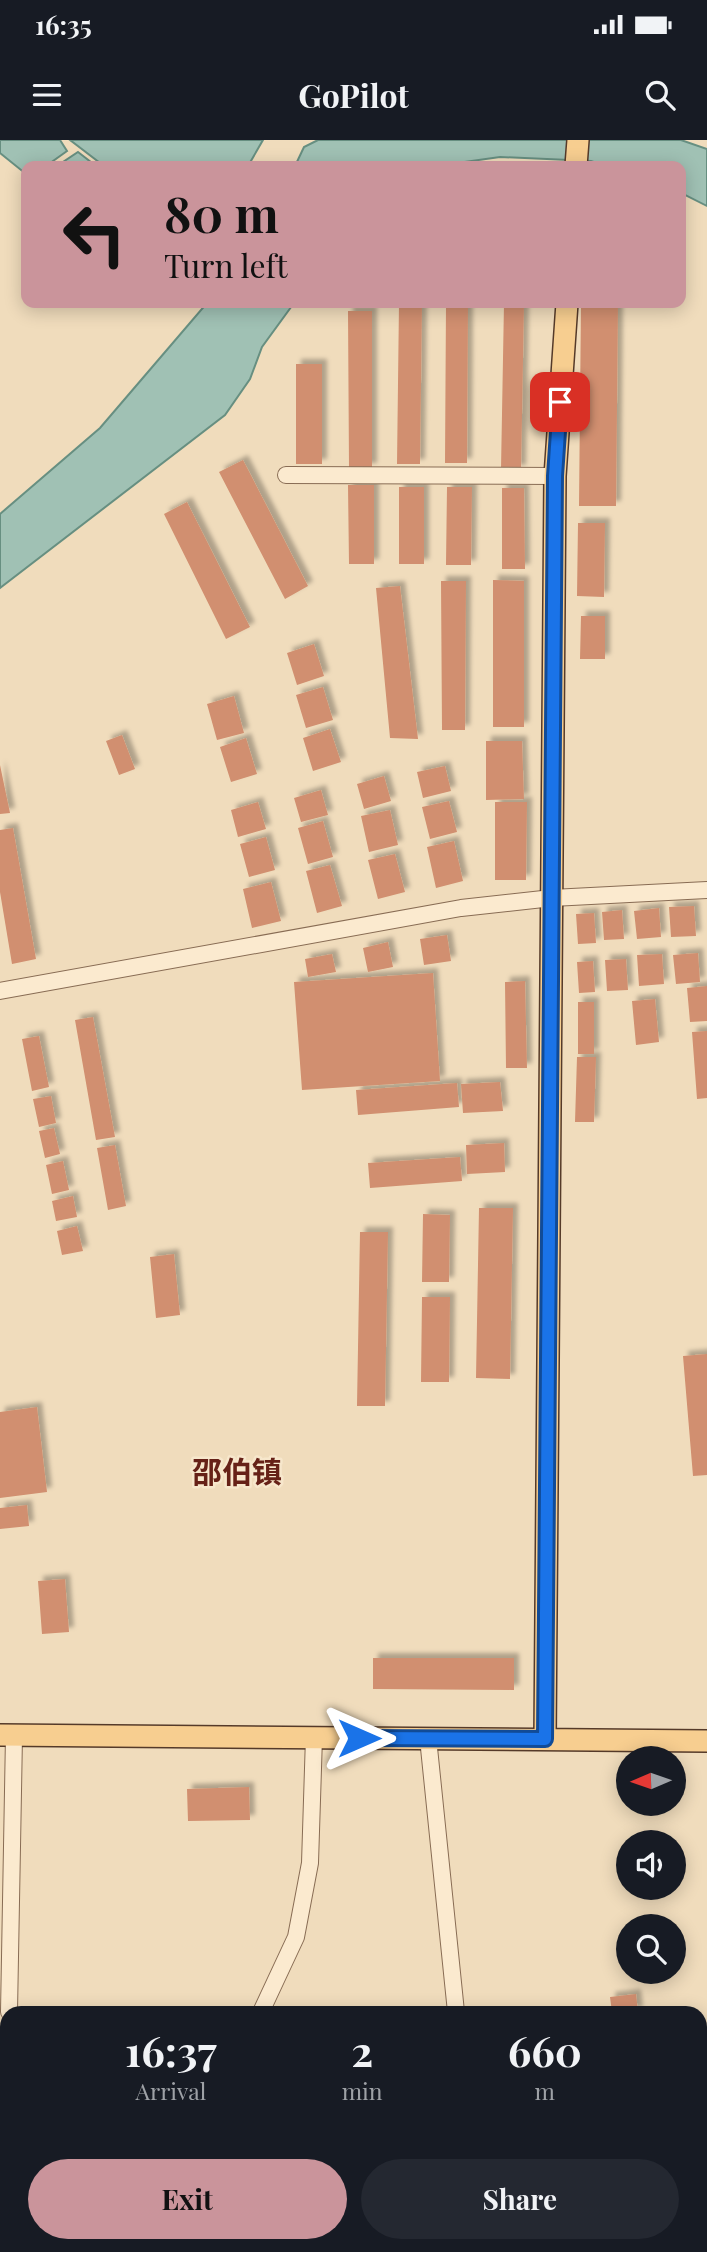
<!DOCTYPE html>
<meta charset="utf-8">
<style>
:root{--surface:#171b24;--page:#242831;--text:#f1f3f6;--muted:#9ea1a6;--accent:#ca949b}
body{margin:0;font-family:"Playfair Display","Noto Sans SC",serif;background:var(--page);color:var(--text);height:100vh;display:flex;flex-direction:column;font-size:26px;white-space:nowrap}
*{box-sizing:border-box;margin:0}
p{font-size:23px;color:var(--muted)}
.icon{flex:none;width:38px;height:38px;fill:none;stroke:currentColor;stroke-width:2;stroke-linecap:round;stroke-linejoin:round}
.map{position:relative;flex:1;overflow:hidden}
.drawer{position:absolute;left:0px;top:1866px;width:707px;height:247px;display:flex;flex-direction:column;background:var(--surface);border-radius:21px 21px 0 0;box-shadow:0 4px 18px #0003}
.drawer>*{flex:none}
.guide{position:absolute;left:21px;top:21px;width:665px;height:147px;border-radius:14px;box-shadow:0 4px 18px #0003;background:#ca949b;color:#111;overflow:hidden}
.needle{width:46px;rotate:268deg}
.tools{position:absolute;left:616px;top:1606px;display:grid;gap:14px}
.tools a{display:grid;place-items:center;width:70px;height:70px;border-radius:50%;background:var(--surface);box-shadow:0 4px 18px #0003;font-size:35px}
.pin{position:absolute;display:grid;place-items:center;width:60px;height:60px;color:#fff;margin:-30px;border-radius:14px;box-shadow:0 4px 10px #0006}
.me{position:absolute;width:77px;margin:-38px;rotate:90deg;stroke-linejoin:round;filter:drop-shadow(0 0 5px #0008)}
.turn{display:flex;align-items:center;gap:24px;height:147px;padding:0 28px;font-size:32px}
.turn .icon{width:91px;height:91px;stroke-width:2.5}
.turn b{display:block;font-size:49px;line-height:60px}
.eta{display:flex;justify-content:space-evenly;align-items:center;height:119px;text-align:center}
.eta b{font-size:42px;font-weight:700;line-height:49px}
.cta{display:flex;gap:14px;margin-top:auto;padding:14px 28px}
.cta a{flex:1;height:80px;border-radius:42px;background:var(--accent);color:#111;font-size:28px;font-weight:700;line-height:80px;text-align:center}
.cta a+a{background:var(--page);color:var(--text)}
.status{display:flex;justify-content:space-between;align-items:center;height:49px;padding:0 35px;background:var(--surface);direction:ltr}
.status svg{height:19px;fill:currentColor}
header{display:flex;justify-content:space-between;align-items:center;height:91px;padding:0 28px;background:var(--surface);font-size:32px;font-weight:700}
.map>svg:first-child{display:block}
.water{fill:#a0c1b4;stroke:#678f81;stroke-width:2}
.building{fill:#d18f6f;filter:url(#shadow)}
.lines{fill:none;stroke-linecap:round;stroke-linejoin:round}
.minor-casing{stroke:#886c54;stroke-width:18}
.major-casing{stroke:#553a29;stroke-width:24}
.minor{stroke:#fbeacf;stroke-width:16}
.major{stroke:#f7ce90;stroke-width:21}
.route-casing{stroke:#114b97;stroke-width:18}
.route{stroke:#1a73e8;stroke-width:12}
.labels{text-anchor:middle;stroke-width:5;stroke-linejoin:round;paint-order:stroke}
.district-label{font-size:30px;font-weight:bold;fill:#662117;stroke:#f7e7cc}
</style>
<div class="status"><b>16:35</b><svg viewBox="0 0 49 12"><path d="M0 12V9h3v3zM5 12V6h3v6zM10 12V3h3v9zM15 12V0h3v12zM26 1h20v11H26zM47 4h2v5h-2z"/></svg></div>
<header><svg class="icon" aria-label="menu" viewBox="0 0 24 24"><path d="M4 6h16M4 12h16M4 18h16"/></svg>GoPilot<svg class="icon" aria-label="search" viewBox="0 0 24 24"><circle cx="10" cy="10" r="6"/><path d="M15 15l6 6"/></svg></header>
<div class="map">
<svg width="707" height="2112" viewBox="0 0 707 2112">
<defs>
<filter id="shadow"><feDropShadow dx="5" dy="-5" stdDeviation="2" flood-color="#0004"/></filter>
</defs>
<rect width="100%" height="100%" fill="#f0dcbc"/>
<path class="water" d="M0,0H60L67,11L46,26H26V34L0,13Z
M70,0H263L248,26H104Z
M318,0H681L707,9V66L681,53V26H605L591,21L500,17L436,26H295L304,7Z
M78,12L96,26H57Z
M207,163H294L262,207L250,239L225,275L0,448V374L100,288Z"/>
<path class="building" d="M399,163H422L420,324H397Z
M446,163H468L467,323H445Z
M504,163H524L521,330L501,329Z
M581,163H618L616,366H579Z
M348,171H372V328H349Z
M296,224H322V324H296Z
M243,320L308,446L285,459L219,332Z
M348,345H374V424H349Z
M399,347H424V424H399Z
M447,347H472L471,425H446Z
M502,348H524L525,429H502Z
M187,362L250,487L226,499L164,374Z
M578,383H605L604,457L577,456Z
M493,440L524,441V587H493Z
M441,441H466L465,590H442Z
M400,446L418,599L390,598L376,448Z
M581,476H605V519H580Z
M314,504L324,536L297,545L287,513Z
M323,547L333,580L306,588L296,555Z
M234,556L244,593L217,600L207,564Z
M330,589L341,622L313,631L303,598Z
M122,595L135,629L119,635L106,601Z
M246,598L257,634L231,642L220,607Z
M486,601H522L524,659L486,660Z
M0,625L10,673L0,674Z
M445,626L451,651L423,658L417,632Z
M384,636L391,661L364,669L357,644Z
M321,650L328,675L301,682L294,658Z
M449,661L457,692L430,699L422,667Z
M258,662L266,689L238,697L231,670Z
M495,662H527L526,740H495Z
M390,670L398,705L369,712L361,676Z
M323,681L333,717L308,724L298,688Z
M13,688L36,819L12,824L0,752V690Z
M266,697L275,730L249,737L240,704Z
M454,701L463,741L436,748L427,707Z
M395,714L405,752L378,759L368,720Z
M330,725L342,766L317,773L306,731Z
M271,742L281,781L252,788L243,749Z
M694,766L696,796L671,797L669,767Z
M659,768L661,797L637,799L634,771Z
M622,770L624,799L604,800L602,772Z
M594,773L596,803L578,804L576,774Z
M447,795L451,821L424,825L420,799Z
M388,802L393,827L368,832L363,808Z
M698,813L700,842L676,844L673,815Z
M332,814L336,832L308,837L305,819Z
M662,814L664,844L639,846L637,815Z
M626,819L628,850L607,851L605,820Z
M593,821L595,852L579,853L577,822Z
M433,833L440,941L302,950L294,842Z
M525,841L527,928H506L505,842Z
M707,846V881L690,882L687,848Z
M655,859L659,902L636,905L632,861Z
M578,862H594V914H578Z
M93,877L115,997L96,1000L75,880Z
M707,891V958L697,959L692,892Z
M39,896L49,947L32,951L22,899Z
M577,917H596L594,982H575Z
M500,942L503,971L463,973L461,944Z
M457,943L459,967L358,975L356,950Z
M51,956L56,983L39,987L33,959Z
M54,988L60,1014L45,1018L39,991Z
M504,1003L505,1032L467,1034L466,1005Z
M115,1005L126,1066L108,1070L97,1008Z
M460,1017L462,1041L370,1048L368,1023Z
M63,1021L69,1050L52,1054L46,1025Z
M73,1056L77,1077L56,1081L52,1061Z
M479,1068H513L510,1239L476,1238Z
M423,1074L450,1075L449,1142H422Z
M77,1086L83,1111L62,1115L57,1091Z
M360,1092H388L385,1266H357Z
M174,1114L180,1175L156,1178L150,1117Z
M422,1157H450L449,1242H421Z
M707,1214V1335L693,1336L683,1216Z
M37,1267L47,1352L0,1358V1272Z
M27,1365L29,1386L0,1389V1368Z
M65,1439L69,1492L42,1494L38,1441Z
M373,1518H514V1550L373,1549Z
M249,1647L250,1680L188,1681L187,1649Z
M636,1854L638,1872H612L610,1857Z
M0,2002H7V2050H0Z
M81,2105H99L100,2112H81Z
M121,2105H152V2112H122Z"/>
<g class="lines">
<g class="minor-casing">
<path id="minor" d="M286,335L555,336
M0,851L461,768L552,758L707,750
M428,1598L456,1872
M9,1872L14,1596
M261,1872L296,1797L310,1723L314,1597
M0,1980H7V1969
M171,2105V2112
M479,2105L480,2112"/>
</g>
<g class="major-casing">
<path id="major" d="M576,26L578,0
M0,1595L707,1601
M545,1599L555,336L567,163"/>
</g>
<use href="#minor" class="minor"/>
<use href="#major" class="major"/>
</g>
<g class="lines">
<g class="route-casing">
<path id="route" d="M359,1598L545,1599L555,336L560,262"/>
</g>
<use href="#route" class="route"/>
</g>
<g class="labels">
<g class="district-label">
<text x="237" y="1343">邵伯镇</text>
</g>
</g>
</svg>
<div class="tools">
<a><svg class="needle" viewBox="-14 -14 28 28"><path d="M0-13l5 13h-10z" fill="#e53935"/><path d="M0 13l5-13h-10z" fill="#9ea1a6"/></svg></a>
<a><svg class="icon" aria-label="sound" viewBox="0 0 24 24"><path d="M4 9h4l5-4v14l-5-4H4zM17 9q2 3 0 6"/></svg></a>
<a><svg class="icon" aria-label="search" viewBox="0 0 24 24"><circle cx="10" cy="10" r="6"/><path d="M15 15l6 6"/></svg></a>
</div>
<div class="pin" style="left:560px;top:262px;background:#d93025"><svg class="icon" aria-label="arrive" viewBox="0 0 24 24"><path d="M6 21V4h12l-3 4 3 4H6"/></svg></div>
<svg class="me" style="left:359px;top:1598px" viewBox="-20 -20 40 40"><path d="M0-17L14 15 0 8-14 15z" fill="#1a73e8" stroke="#fff" stroke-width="4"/></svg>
<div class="guide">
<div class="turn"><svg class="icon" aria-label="left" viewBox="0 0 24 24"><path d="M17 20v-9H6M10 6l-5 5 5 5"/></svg><div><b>80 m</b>Turn left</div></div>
</div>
<section class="drawer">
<div class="eta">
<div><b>16:37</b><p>Arrival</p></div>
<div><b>2</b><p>min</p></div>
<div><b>660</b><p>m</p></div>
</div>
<div class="cta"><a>Exit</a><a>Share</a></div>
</section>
</div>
